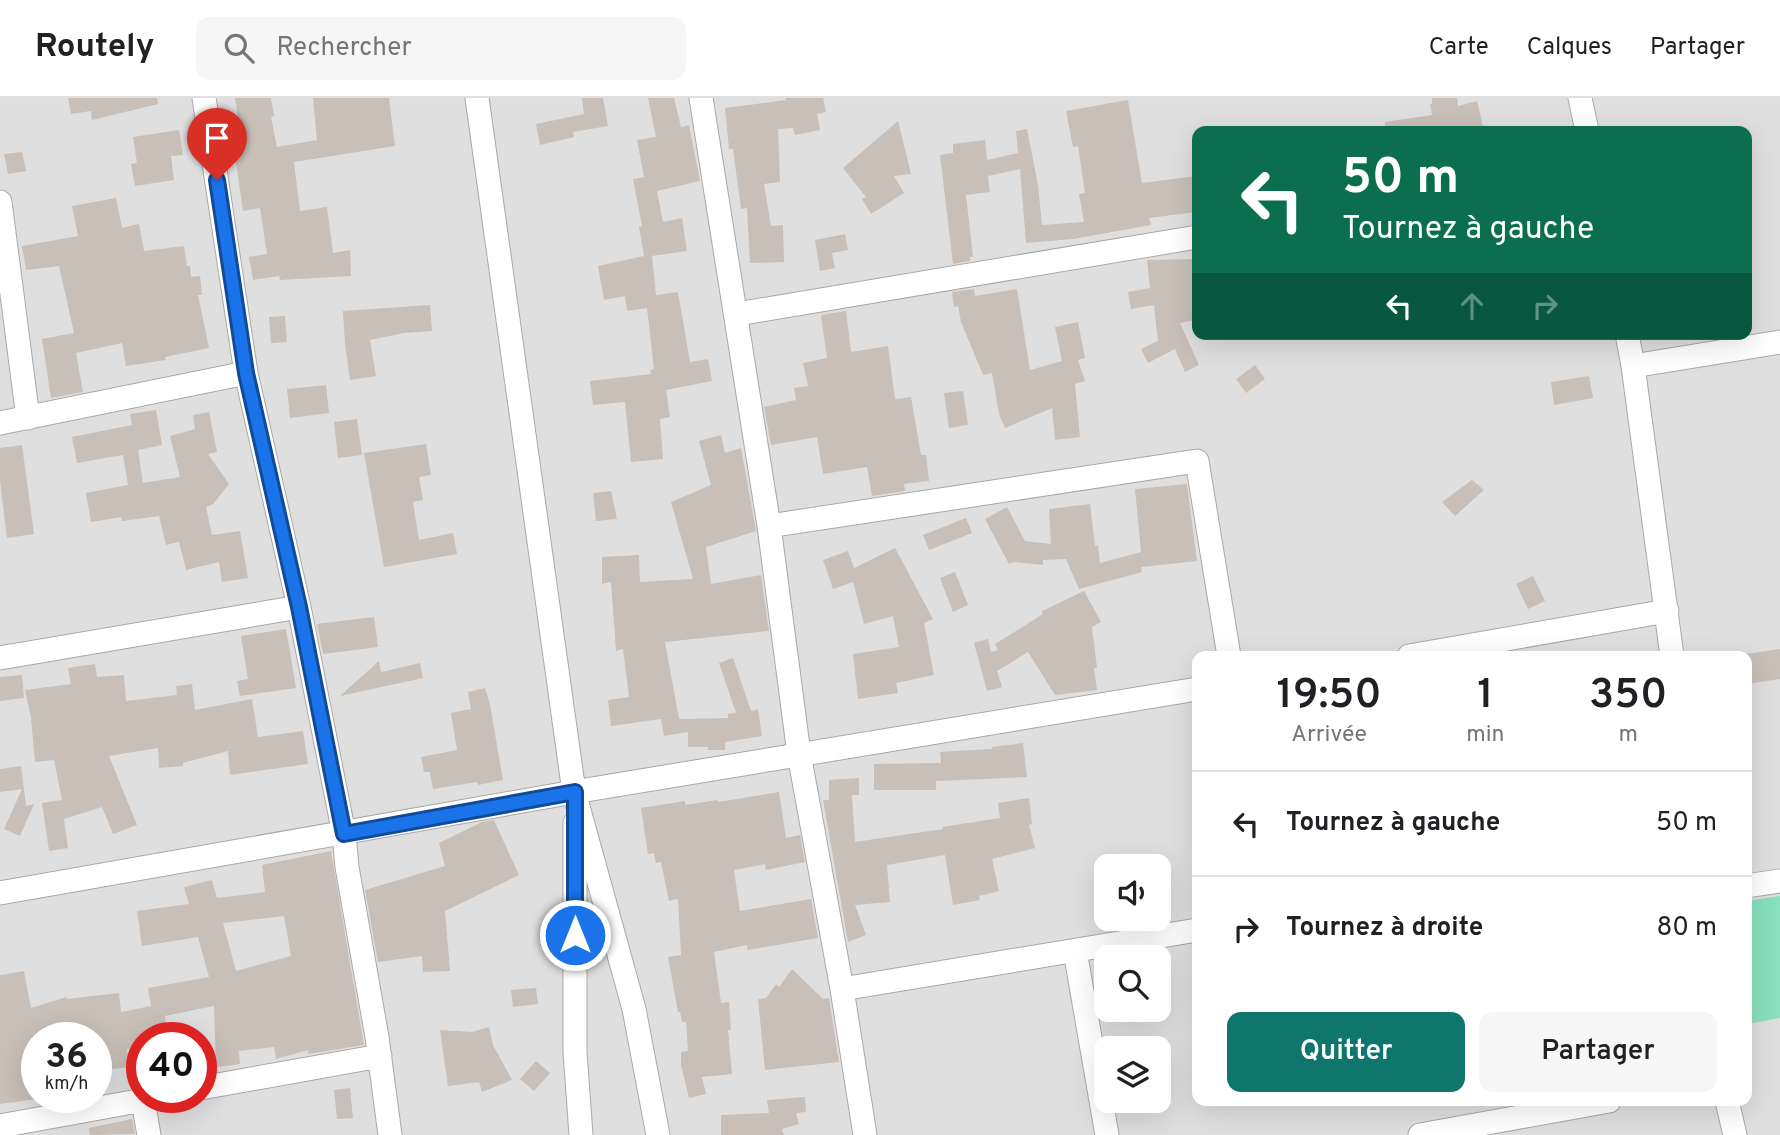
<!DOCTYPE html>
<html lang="fr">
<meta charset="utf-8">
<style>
:root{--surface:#fff;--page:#f6f6f6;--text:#202124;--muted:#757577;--line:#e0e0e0;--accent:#0f766e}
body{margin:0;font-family:Overpass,sans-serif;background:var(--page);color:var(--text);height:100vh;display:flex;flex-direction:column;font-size:26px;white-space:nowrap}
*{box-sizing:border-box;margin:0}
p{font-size:23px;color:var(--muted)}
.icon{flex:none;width:38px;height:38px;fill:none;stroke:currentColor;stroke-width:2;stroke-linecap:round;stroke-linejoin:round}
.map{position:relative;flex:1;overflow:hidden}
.panel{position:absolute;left:1192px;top:553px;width:560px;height:455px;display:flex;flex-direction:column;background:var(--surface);border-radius:14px;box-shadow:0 7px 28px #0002}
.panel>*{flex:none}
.banner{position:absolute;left:1192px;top:28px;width:560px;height:214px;border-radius:14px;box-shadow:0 7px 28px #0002;background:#0b6e4f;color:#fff;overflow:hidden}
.tools{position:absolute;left:1094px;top:756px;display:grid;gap:14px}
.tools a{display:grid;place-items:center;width:77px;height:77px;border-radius:14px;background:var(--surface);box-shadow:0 7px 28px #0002;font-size:35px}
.speed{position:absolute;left:21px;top:924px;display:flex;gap:14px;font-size:35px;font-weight:700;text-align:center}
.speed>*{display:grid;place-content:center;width:91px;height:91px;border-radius:50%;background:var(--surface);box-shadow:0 7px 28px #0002;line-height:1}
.speed small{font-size:18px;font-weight:400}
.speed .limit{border:10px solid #d22;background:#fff;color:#111}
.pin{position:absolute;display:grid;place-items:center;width:60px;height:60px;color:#fff;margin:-72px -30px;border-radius:50% 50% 50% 0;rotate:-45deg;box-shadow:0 0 7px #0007}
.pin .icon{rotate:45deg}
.me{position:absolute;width:77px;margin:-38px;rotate:0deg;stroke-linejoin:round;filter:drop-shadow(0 0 5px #0008)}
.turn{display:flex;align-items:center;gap:24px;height:147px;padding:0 35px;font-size:32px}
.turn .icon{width:91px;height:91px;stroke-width:2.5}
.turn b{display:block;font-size:49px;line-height:60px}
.lanes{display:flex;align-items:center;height:66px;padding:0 35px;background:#0003;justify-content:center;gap:35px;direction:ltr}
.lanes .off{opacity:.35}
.eta{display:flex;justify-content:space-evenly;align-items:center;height:119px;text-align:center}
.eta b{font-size:42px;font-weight:600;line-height:49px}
.action{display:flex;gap:14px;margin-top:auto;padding:14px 35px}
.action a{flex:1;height:80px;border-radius:14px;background:var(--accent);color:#fff;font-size:28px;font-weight:600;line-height:80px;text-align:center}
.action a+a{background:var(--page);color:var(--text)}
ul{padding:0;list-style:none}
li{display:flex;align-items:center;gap:21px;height:105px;padding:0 35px;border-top:2px solid var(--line)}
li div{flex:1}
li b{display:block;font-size:26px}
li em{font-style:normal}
header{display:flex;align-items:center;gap:42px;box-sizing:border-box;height:98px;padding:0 35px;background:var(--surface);border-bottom:2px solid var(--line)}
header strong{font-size:33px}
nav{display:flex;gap:38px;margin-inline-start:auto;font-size:24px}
.search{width:490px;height:63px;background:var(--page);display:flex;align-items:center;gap:18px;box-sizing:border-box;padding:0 24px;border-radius:14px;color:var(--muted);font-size:26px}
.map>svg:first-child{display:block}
.residential{fill:#e0dfdf;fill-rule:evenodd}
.pitch{fill:#88e0be}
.building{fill:#c7bfb8;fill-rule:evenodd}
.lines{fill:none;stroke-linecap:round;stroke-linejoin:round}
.minor-casing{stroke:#a9a9a9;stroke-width:25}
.minor{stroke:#fff;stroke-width:23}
.route-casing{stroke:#114b97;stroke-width:18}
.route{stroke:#1a73e8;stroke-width:12}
</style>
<header>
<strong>Routely</strong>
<div class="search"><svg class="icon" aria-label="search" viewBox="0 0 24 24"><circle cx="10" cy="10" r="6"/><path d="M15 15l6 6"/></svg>Rechercher</div>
<nav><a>Carte</a><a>Calques</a><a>Partager</a></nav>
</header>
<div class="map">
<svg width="1780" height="1037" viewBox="0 0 1780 1037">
<rect width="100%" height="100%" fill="#f2efe9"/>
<path class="residential" d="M0,0H1780V1037H0ZM1197,33H1746V236H1197ZM1197,558H1746V1003H1197ZM1106,768H1158V821H1106ZM1106,859H1158V912H1106ZM37,940H96V999H37ZM142,940H201V999H142ZM1106,950H1158V1003H1106Z"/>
<path class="pitch" d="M1780,798V920L1747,926V803Z"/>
<path class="building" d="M68,0H157L158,6L92,22L91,13L71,16Z
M235,0H271L274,18L271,19L277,49L317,42L313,0H389L395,48L294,64L300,113L327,109L333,155L350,152L351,178L280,182L279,178L253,182L249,159L267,156L260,110L243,113L234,51L226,52L222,27L239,25Z
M582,0H603L608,28L573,34L574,39L540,47L536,26L584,16Z
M648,0H674L681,29L689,27L700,83L657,93L663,124L682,120L687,153L652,158L656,197L678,194L690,264L708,261L712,283L666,292L670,319L660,321L663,361L631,364L625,304L593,307L590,283L651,276L650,272L654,271L647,210L627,213L625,198L604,202L598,168L644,158L639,129L642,128L633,81L644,79L637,42L656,39Z
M785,0H823L826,14L817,16L820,32L795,37L793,30L778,31L780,84L764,86L771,128L783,127L784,164L750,165L747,110L741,111L733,51H729L725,10L786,2Z
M1432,0H1457L1458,8L1477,3L1484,33H1385V24L1432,17L1430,6H1432Z
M1128,2L1142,85L1197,78V114L1149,120L1151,127L1073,141L1026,145L1020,71L988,78L990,94L966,97L973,159H970V163L953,166L940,57L953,55V46L985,42L987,62L1018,55L1016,33L1027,31L1038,87L1042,127L1084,124L1079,96L1085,95L1078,48L1073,49L1066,13Z
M898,23L911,76L894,78L904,95L871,116L862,101L866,99L843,70Z
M179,32L183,57L171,58L174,82L135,88L131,66L137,65L133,39Z
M22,54L26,73L8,76L4,56Z
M116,100L122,130L139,126L144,153L184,148L187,168H190L191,179L200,178L202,197H198L209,250L165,259L166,262L126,268L122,245L76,255L83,294L51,300L42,241L74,235L59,168L26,172L22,148L78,138L72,108Z
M845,136L848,152L832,155L835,170L820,173L815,142Z
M1197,161V222L1180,225L1199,267L1185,274L1175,251L1148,265L1141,251L1158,243L1154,207L1131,211L1128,194L1150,190L1147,162Z
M974,191L975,198L1017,191L1030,272L1062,263L1055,229L1078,224L1085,260L1078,262L1085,283L1075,286L1080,339L1055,342L1052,310L1005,330L999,316L992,275L983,277L961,224L958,208L954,209L952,194Z
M430,207L432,233L404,235L370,242L376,278L350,282L345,246L343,213Z
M846,213L851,254L888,248L895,301L911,299L921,357H926L929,383L904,386L905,393L872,398L867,369L823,376L817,339L771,347L764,309L796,302L794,290L808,288L803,265L827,260L821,217Z
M285,218L287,244L271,245L269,219Z
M1255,267L1265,281L1246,295L1236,281Z
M1589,278L1593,300L1554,307L1551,284Z
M326,287L329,315L290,320L287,291Z
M963,293L968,327L949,330L944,295Z
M156,312L162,347L138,352L143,385L180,379L170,338L195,331L193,317L209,314L217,354L208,356L229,386L213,406L206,409L212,437L240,433L248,480L222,484L219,464L186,472L179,444L166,447L159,418L122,423L121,419L91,424L86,395L128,387L123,357L77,365L72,339L132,327L130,316Z
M357,321L362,357L338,360L334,324Z
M721,337L725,355L741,350L756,433L706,449L711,486L761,477L769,533L665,544L679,621L728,620V616L736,615L719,565L733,560L751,613L758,611L762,638L725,644V652H708V649H688V634L664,638L661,621L611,628L608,602L629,599L623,551L616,553L611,484L602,486V459L639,457L640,484L693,481L671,404L711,387L699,343Z
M426,346L431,377L419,379L423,402L413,404L419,442L453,435L457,456L384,469L364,355Z
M22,347L34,436L7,440L0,383V350Z
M1472,382L1484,392L1455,418L1442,404Z
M1187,386L1197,463L1141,469L1142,474L1079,491L1066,461L1043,462V467L1014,464L1009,466L985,421L1007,409L1025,443L1051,446L1049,411L1090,406L1095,448L1098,447L1100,465L1141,454L1135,391Z
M611,393L617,421L596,423L593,395Z
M966,420L972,435L929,452L923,437Z
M895,450L933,521L924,525L934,577L896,585L898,595L858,601L853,556L899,549L893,518L864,526L853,484L833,491L823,462L848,453L854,470Z
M955,474L968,507L953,514L940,480Z
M1533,478L1545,503L1528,511L1516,486Z
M1084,493L1101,524L1092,529L1097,570H1094L1097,592L1055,597L1028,554L997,573L1002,589L987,593L974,545L988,541L991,554L998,552L995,546L1043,516L1042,513Z
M374,519L378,549L323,556L317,526Z
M286,531L296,590L240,598L237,583L248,581L241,538Z
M1780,551V581L1746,586V556Z
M379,563L381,574L420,565L423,580L340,598Z
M95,566L97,579L124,577L126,603L177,597L176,588L192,586L195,612L252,601L258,639L303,633L308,666L230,677L228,653L183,665V668L159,670L158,650L109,658L137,727L113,736L102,709L64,721L68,750L49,753L42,705L62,702L54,662L35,664L31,620L25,592L71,586L68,570Z
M22,577L24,600L0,603V579Z
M485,590L490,607L503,682L478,687L477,684L433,691L430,674H424L421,659L457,652L451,615L471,611L468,594Z
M1023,645L1027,679L936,683V692H874V666L941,665L940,654L992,651V649Z
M21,668L26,708L34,706L20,738L4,731L22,691L0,694V671Z
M859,680V697H852L855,744L943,731L942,729L1000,720L998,705L1029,700L1032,726L1029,727L1035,750L992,761L999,793L979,798L980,802L953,807L945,757L887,767L890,804L855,807L866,837L848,844L823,702H829V682Z
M779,694L786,740L800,737L805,764L766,772L765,766L734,772L740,813L811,801L818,840L748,852L747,847L714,854L721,905L729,904L731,932H728L732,976L702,979L706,996L689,1000L681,967V954L688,953L686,924H682L680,914H678L668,859L681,857L678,801L669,803L661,764L656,765L654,755L648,756L641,710L685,703V707L718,702V704Z
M494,722L519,777L445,813L450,873L423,874L422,858L378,864L365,792L445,768L439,745L482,724Z
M331,753L364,947L308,956V952L276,961L274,949L239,953L240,966L216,969L214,908L165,918L166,927L152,928L154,940H142V948L127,951L129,969L96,973V940H37V1001L0,1006V877L24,873L31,910L67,899V901L119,895L121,914L151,908L148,890L209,879L198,839L142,848L137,813L189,806L184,789L212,782L217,800L265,794L262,767ZM284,818L291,858L236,873L223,825Z
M792,871L823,901L829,900L839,964L765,972L758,901L766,900L776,886L779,889Z
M536,890L538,906L513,909L511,892Z
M489,929L493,947L512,982L482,994L479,984L448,988L440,932L472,934Z
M536,963L550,975L534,993L520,981Z
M350,990L353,1020L337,1021L334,992Z
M805,999L806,1014L796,1015L799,1026L782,1031L784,1037H721V1017L769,1015L767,1002Z
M132,1021L135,1036L90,1037L89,1030Z"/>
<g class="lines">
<g class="minor-casing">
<path id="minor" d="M204,0L246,275L299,509L344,736L347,769L377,939L390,1037
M477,0L574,694L634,911L658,1037
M701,0L769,428L799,656L842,891L865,1037
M1580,0L1587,33
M0,104L28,320
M737,216L1197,139
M1627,236L1633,268L1672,558
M1633,268L1780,244
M0,325L246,275
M769,428L1197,363L1229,558
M1409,558L1667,513
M0,560L299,509
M575,725V954L581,1037
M1746,788L1780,783
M0,795L574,694L1197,591
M1075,853L1107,1037
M842,891L1197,832
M201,990L380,958
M143,1003L149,1037
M1727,1003L1735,1037
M0,1028L160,999
M1420,1037L1609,1003"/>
</g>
<use href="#minor" class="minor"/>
</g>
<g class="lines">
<g class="route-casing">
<path id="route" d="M217,82L246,275L299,509L344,736L575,694V837"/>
</g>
<use href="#route" class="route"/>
</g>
</svg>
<div class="tools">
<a><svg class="icon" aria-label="sound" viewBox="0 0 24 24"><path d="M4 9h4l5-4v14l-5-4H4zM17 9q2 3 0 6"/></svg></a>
<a><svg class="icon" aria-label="search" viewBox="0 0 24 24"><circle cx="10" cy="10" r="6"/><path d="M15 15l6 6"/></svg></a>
<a><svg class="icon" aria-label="layers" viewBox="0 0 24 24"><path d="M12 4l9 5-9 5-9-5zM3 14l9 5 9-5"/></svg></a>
</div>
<div class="speed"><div>36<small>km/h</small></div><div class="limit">40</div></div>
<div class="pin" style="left:217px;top:82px;background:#d93025"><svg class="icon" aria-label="arrive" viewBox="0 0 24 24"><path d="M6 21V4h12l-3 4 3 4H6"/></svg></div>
<svg class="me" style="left:575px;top:837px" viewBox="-20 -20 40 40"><circle r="17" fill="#1a73e8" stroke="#fff" stroke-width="3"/><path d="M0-11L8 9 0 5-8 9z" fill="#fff"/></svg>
<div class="banner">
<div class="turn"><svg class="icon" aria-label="left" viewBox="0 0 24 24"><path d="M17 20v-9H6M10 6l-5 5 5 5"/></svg><div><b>50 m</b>Tournez à gauche</div></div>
<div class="lanes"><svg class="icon" aria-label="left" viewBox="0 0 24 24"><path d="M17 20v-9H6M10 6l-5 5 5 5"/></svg><svg class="icon off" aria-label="ahead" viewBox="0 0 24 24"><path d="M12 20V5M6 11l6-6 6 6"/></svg><svg class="icon off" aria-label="right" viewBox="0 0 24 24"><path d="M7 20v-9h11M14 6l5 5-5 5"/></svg></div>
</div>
<section class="panel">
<div class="eta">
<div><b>19:50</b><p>Arrivée</p></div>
<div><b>1</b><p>min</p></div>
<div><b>350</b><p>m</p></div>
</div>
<ul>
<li><svg class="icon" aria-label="left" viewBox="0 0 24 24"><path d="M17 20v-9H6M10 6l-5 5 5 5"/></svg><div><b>Tournez à gauche</b></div><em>50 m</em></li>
<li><svg class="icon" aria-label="right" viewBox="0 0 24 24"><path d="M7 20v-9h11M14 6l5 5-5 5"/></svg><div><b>Tournez à droite</b></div><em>80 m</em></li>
</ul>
<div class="action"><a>Quitter</a><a>Partager</a></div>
</section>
</div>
